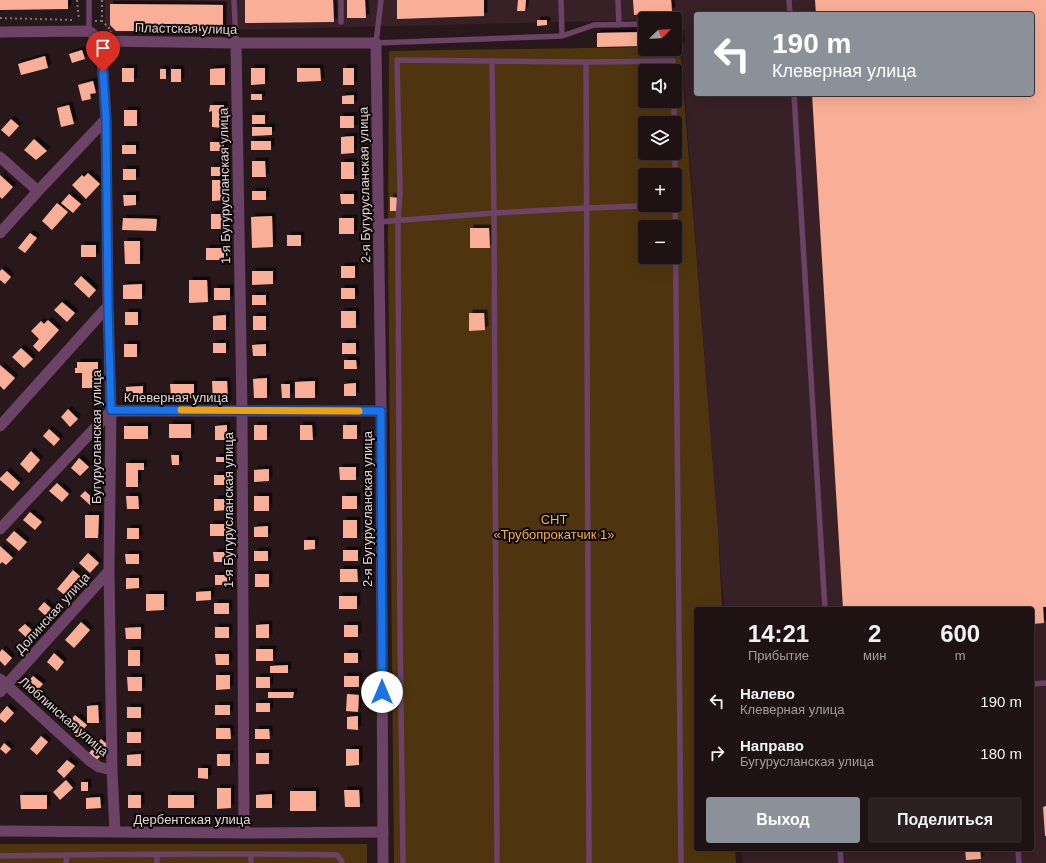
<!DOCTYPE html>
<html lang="ru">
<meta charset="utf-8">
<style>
:root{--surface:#1e1214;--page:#2b2022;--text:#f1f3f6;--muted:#a19ea0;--line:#3c3234;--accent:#8c9099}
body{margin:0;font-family:Arial,sans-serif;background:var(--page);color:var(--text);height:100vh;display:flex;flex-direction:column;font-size:15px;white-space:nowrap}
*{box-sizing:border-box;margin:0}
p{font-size:13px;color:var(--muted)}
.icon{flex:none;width:22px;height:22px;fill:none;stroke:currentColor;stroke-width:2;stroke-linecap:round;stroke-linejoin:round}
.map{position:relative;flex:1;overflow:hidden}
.drawer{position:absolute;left:694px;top:607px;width:340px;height:244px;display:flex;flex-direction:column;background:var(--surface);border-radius:4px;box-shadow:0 4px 16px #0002,0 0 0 1px var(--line)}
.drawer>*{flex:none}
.guide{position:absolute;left:694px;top:12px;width:340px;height:84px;border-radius:4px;box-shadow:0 4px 16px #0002,0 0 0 1px var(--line);background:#8c9099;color:#fff;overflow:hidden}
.needle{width:26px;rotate:67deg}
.controls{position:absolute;left:638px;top:12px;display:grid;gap:8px}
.controls a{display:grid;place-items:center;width:44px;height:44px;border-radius:4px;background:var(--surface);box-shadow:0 4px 16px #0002,0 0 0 1px var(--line);font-size:20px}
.pin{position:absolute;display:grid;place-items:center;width:34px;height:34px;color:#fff;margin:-41px -17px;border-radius:50% 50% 50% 0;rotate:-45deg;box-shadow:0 0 4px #0007}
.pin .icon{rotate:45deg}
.me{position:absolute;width:44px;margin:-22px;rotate:0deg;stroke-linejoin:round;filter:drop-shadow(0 0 3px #0008)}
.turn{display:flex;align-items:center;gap:14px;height:84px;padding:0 12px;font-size:18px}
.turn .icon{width:52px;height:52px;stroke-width:2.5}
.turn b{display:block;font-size:28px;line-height:34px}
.eta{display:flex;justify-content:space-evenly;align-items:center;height:68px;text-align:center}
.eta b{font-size:24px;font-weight:600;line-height:28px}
.action{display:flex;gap:8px;margin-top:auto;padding:8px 12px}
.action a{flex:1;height:46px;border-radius:4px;background:var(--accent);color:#fff;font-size:16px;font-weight:600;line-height:46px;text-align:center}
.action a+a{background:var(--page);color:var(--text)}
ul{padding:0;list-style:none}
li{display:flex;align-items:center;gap:12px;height:52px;padding:0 12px}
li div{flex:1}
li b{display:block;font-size:15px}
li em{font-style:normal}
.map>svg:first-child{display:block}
.built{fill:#372126;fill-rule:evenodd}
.green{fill:#4f350f;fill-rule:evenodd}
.building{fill:#f9af97;filter:url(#shadow)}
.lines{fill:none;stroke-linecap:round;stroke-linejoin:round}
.path{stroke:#807275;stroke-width:2;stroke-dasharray:2 3;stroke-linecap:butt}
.service{stroke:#6c4267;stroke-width:5.5}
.minor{stroke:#6c4267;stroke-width:11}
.tertiary{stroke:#6c4267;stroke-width:11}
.route-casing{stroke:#114b97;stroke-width:10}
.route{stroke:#1a73e8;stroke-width:7}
.slow{stroke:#f59e0b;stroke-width:7}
.labels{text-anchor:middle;stroke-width:4;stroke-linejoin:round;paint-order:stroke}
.street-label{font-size:13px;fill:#e1d5d7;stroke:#0c0607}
.park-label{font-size:13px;fill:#fbb147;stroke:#0c0607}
</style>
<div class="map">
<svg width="1046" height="863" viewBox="0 0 1046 863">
<defs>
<filter id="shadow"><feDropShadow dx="3.5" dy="-3.5" stdDeviation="0" flood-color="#0009"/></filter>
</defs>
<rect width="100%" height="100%" fill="#28181b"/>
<path class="built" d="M105,0H1046V863H743L742,849H1032V609H724L679,19H645V20L105,33ZM696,14H1032V94H696Z"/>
<path class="green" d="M675,46H680L718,530L722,609H696V849H735L736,863H394L388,239L389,51L645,47V49H675ZM645,71H675V101H645ZM645,123H675V153H645ZM645,175H675V205H645ZM645,227H675V257H645Z
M0,844H367V863H0Z"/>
<path class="building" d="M0,0H68V9L0,10Z
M245,0H333L334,22L245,23Z
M347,0H365L366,18H347Z
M397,0H484V16L397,19Z
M518,0H526L525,11H517Z
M633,0H671L672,11L634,15Z
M815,0H1046V607H1043L1044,623L1032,624V609H843L812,94H1032V14H816Z
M110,4L223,5V31H116L110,25Z
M537,20H547V25L537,26Z
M645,32V46L597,47V33Z
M675,33H680L681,46H675Z
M82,50L85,59L72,63L69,54Z
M45,56L48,68L21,75L18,64Z
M122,68H134V82H122Z
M225,68V85H210V69Z
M251,68H265V84L251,85Z
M297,68H320L321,81L297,82Z
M343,68H354V85H343Z
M160,69H166V79H160Z
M171,69H181V82H171Z
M93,81L96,93L90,94L91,99L82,101L78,85Z
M251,94H262V100H251Z
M354,95V104H342V96Z
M69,105L74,124L61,127L57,108Z
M210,105H224L223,128L212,127V111L209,112Z
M124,110H137V126H124Z
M252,115H265V124H252Z
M340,116H354V128H340Z
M11,119L19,126L9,137L1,130Z
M252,127H272V135L252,136Z
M354,136V153L341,154V137Z
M34,139L47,151L36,160L24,150Z
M251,141H271V150H251Z
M210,142H224V151H210Z
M122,145H136V154H122Z
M252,161H265L266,177H252Z
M341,162H354V179H341Z
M211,167H224L225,176H211Z
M123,169H136V180H123Z
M88,173L100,184L86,199L72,185L82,175L84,177Z
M0,175L13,187L2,199L0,197Z
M212,180H225L226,200L212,201Z
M252,191H266V200H252Z
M69,194L81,204L73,213L61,203Z
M340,194H354V204H341Z
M123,195H136V205L124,206Z
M390,197L398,198L397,211H390Z
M57,203L68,212L52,230L42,221Z
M211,214H225V229H211Z
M272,216L273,247L252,248L251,217Z
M123,218L157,219L156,231L122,230Z
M339,218H354V234H339Z
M470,228H489L490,248H470Z
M30,233L37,238L25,253L18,248Z
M287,235H301V246H287Z
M124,241H140V264H125Z
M81,245H96V257H81Z
M206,248H224V260H206Z
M341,266H355V278H341Z
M2,269L11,277L5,284L0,280V271Z
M252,271H273V284L252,285Z
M81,276L96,290L89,298L74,284Z
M189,280H207L208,302L189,303Z
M142,284V299H123V285Z
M214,288H230V300H214Z
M341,288H355V299H341Z
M252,295H266V305H252Z
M62,302L75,313L67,322L54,310Z
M341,311H356V328H341Z
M125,312H138V325H125Z
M469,313H484L485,330L469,331Z
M226,315V330H213V316Z
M253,316H266V330H253Z
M48,320L59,330L39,352L33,346L39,339L31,331L41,321L44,324Z
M213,343H226V353H213Z
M342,343H356V354H342Z
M124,344H137V357H124Z
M266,344V356H253L252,345Z
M21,348L33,359L24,368L12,357Z
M344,360H356L357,369H344Z
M77,362H98V388H82V373H75V368H77Z
M0,365L15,378L4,390L0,386Z
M267,378V398H254L253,379Z
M212,381H227L228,403H213Z
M315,381V398H295V382Z
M356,383V396H344V384Z
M170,384H194V398H171Z
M281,384H290V398H282Z
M143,386V399H126V387Z
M68,409L78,419L70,427L61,417Z
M169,424H191V438H169Z
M227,425V440H215V426Z
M254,425H267V440H254Z
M300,425H312L313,440H300Z
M343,425H357V439H343Z
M124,426H148V439H124Z
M49,429L60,439L54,446L43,436Z
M31,451L40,460L29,473L20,464Z
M171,455H179V465H172Z
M216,457H228V462H216Z
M79,458L89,467L80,476L71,468Z
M126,463H144V470H138V487H126Z
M339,467H356V480H340Z
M269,469V481L254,482V470Z
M7,471L20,483L13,491L0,480V478Z
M214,475H228L229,485H214Z
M57,483L69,494L62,502L49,491Z
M85,491L95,500L90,505L80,496Z
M126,496H138L139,509H127Z
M254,496H269V511H254Z
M342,496H357V509H342Z
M214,499H229V510L214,511Z
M30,512L42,522L35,530L23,520Z
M85,515H99L98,538H85Z
M343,520H357V538H343Z
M210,524H228L229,536H210Z
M268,526V537H254V527Z
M127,528H139V539H127Z
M14,531L27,542L19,551L6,540Z
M304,540H315V549L304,550Z
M0,546L13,558L6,565L2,562L0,564Z
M343,550H358V561H343Z
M254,551H268V561H254Z
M213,552H229V562H214Z
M88,553L99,563L90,573L79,563Z
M125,554H139V564H126Z
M340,569H357L358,582H340Z
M73,570L83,579L67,597L57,589Z
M255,574H269V587H255Z
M215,575H229V585H215Z
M126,578H139V588L126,589Z
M211,591V600L196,601V592Z
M146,594H164V610L146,611Z
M339,596H357V609H339Z
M44,602L54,611L48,618L38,609Z
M214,603H229V614H214Z
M81,622L90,630L74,648L65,640Z
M25,624L35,633L29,640L18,630Z
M269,624V638H256V625Z
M344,625H358V637H344Z
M141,627V639H126L125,628Z
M215,627H229V638H215Z
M2,649L12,658L5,666L0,661V652Z
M256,649H273V661H256Z
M128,650H140V666H128Z
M54,653L64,662L57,671L47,662Z
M344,653H358V663H344Z
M215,654H229V665H216Z
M288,665V673H270V666Z
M216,675H230V689L216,690Z
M33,676L43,684L35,693L25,685Z
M344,676H359V687H344Z
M127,677H142V691H128Z
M256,677H270V688H256Z
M268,692H294L293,698H268Z
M347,694L359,695L358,712L346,711Z
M256,703H270V712H256Z
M98,705L99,723H87V706Z
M215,705H230V715H215Z
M7,706L14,713L5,723L0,719V714Z
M127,707H141V718H127Z
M75,715L87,725L78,736L66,726Z
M358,716V730L347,729V717Z
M216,728H230L231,739H216Z
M255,729H269L270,739H255Z
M127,732H141V743H127Z
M41,736L48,742L37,755L30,749Z
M101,739L109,746L97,760L89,753Z
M4,743L11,749L6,754L0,749Z
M346,749H359V765L346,766Z
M256,753H269V764H256Z
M141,754V766H127V755Z
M217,754H230V766H217Z
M67,760L75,766L64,778L57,771Z
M198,768H208V779L198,778Z
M66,780L73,788L60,800L53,792Z
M81,782H88V791H81Z
M217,788H231V808L217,809Z
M344,790H359L360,807H345Z
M290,791H316V811H290Z
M272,794V808H256V795Z
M20,795H47V809H21Z
M128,795H141V808H128Z
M168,795H194V808H168Z
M100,797L101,808L86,809V798Z
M1046,806V836H1045L1043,807Z
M965,849H980L981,859L966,860Z"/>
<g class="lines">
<path class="path" d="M77,0L79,20
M102,0V21L111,30V32
M0,18L73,20
M95,21H102"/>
<path class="service" d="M89,0V31
M234,0L236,43
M341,0V22
M381,0L376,43L562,36L594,25L645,24
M561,0L562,36
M618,0L619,25
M789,0L790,14
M492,61L494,213L497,863
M586,62L589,863
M794,94L825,609
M674,101V123
M675,153V175
M675,185L681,863
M378,222L494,213L587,208L668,205
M1032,684L1046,683
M840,849L841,863
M1018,849L1019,863
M157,854V863
M251,854V863
M0,856C112,854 225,853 337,855L341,860L342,863
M66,863L67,855
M403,863L400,628L398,260V221L400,192L397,60L586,62L673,61V71"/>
<path class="minor" d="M101,41L106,119L108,306L111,411L109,571L112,770L115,832
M236,43L242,411L244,833
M0,157L38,191
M0,233L38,191L106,119
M0,426L108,306
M0,529L111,411H381
M0,679L90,761L99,767L112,770
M0,692L109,571
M0,831L244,833L383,832"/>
<path class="tertiary" d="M0,32L89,31L101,41L236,43H376L381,411L383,863"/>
</g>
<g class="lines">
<g class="route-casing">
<path id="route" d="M103,72L106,119L108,306L111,410L381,411L382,692"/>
</g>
<use href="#route" class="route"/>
<path class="slow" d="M181,410L359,411"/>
</g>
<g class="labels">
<g class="street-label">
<text transform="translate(186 28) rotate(1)" y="5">Пластская улица</text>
<text transform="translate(364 185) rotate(-91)" y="5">2-я Бугурусланская улица</text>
<text transform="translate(224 186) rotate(-91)" y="5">1-я Бугурусланская улица</text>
<text x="176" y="402">Клеверная улица</text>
<text transform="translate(96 437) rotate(-90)" y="5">Бугурусланская улица</text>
<text transform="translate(367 509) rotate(-90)" y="5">2-я Бугурусланская улица</text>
<text transform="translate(228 510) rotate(-90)" y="5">1-я Бугурусланская улица</text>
<text transform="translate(52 613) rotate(-48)" y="5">Долинская улица</text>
<text transform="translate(64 716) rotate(41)" y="5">Люблинская улица</text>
<text x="192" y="824">Дербентская улица</text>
</g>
<g class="park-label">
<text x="554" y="524">СНТ<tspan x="554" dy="15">«Трубопрокатчик 1»</tspan></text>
</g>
</g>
</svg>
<div class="controls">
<a><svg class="needle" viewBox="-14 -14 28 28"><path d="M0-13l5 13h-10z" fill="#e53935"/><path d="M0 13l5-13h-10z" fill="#a19ea0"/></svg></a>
<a><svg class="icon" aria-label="sound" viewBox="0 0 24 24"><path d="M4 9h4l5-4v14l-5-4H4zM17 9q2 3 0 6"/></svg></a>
<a><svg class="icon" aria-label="layers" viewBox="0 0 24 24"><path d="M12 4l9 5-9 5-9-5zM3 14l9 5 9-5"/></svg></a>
<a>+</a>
<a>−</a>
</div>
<div class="pin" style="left:103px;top:72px;background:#d93025"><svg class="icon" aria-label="arrive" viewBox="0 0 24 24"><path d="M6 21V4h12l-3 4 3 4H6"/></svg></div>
<svg class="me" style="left:382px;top:692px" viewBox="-20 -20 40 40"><circle r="19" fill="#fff"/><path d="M0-13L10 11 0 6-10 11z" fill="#1a73e8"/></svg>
<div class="guide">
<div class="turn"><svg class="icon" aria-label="left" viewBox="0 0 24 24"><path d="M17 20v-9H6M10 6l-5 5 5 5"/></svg><div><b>190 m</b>Клеверная улица</div></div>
</div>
<section class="drawer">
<div class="eta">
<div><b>14:21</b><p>Прибытие</p></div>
<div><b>2</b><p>мин</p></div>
<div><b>600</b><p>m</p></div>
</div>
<ul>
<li><svg class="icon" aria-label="left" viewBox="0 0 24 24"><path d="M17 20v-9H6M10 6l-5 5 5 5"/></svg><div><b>Налево</b><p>Клеверная улица</p></div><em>190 m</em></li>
<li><svg class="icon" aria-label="right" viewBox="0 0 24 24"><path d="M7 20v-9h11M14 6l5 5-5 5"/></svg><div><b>Направо</b><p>Бугурусланская улица</p></div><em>180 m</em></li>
</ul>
<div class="action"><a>Выход</a><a>Поделиться</a></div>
</section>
</div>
